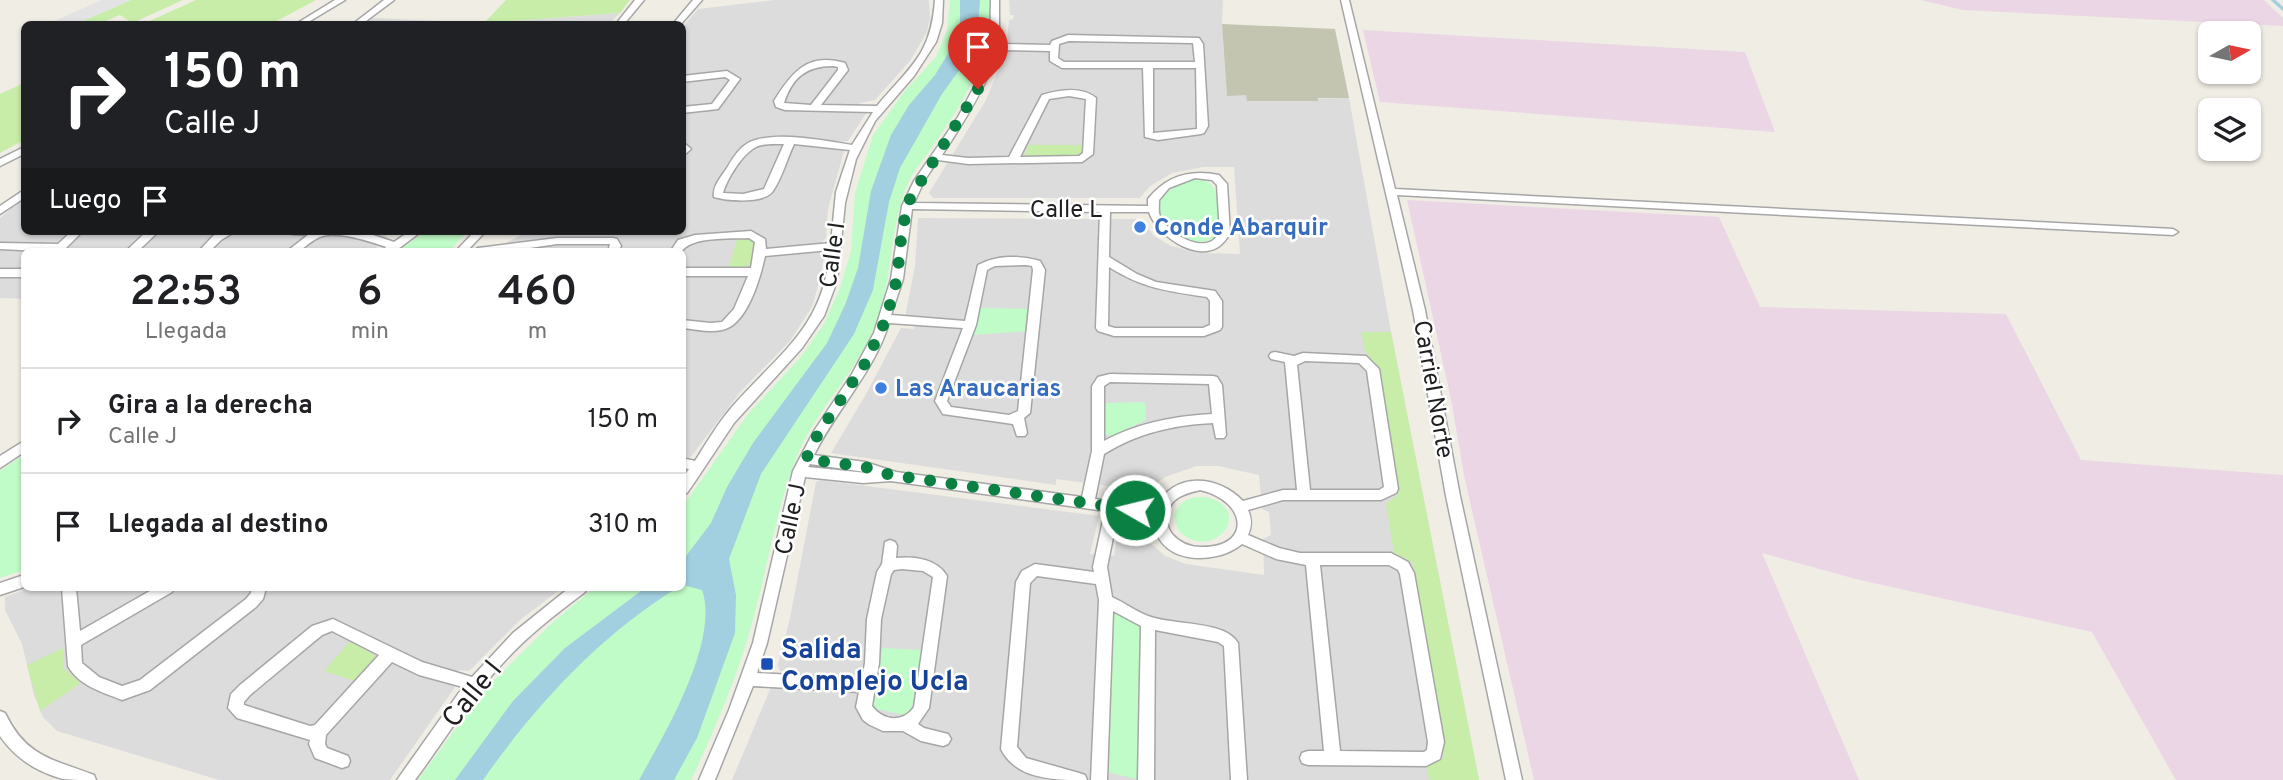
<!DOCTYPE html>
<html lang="es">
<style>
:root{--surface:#fff;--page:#f2f2f2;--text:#202124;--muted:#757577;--line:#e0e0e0}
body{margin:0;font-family:Overpass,sans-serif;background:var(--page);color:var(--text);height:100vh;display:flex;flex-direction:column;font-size:26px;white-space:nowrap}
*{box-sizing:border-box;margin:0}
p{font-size:23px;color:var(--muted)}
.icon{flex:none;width:38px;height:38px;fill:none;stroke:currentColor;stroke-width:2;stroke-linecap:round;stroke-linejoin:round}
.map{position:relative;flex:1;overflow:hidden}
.details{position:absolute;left:21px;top:248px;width:665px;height:343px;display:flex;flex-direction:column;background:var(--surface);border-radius:10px;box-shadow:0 2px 5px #0004}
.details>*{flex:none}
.guide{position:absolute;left:21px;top:21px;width:665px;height:214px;border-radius:10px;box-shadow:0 2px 5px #0004;background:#202124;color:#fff;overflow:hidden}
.needle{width:46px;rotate:81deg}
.tools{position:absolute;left:2198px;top:21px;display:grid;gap:14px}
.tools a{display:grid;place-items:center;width:63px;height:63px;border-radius:10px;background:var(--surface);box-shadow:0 2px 5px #0004;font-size:35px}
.pin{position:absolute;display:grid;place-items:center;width:60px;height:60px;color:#fff;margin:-72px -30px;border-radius:50% 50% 50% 0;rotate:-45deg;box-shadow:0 0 7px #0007}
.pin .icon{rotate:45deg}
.me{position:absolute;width:77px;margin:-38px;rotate:278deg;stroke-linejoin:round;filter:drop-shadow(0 0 5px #0008)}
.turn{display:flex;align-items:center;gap:24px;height:147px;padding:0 28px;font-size:32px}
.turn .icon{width:91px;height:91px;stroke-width:2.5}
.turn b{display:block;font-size:49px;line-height:60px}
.then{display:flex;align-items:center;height:66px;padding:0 28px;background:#0003;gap:14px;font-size:26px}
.eta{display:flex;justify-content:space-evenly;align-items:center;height:119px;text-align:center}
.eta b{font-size:42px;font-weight:600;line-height:49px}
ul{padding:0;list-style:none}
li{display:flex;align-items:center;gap:21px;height:105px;padding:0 28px;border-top:2px solid var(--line)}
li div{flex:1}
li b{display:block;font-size:26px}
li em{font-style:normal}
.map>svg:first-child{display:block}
.residential{fill:#dddcdc}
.industrial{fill:#ead6e5}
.construction{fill:#c4c5b0}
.grass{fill:#c7eda8}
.park{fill:#c0fcc7}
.parking{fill:#e3e3e3}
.water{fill:#a3d0e0}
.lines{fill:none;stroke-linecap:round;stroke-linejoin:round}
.stream{stroke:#a3d0e0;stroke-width:3.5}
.minor-casing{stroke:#a6a6a6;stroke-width:3}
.minor{fill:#fff;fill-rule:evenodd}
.route{stroke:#0b8043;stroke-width:12;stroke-dasharray:0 21.6}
.shop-dot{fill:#3f7fe0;stroke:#fff;stroke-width:2.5}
.transit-dot{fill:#1a4fb4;stroke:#fff;stroke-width:2.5}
.labels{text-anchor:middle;stroke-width:5;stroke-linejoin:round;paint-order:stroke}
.street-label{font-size:24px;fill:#1f1f1f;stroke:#fff}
.shop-label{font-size:24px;font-weight:bold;fill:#366cbe;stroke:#fff;text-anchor:start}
.near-transit-label{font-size:28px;font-weight:bold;fill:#164399;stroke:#fff;text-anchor:start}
.near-street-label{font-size:28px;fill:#1f1f1f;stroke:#fff}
</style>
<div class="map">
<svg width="2283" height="780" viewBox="0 0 2283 780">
<rect width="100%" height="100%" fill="#f0ede5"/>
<path class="residential" d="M775,0H929L930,18L927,32L910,61L875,100L860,103L858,108L867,112L848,141L836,142L833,147L844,151L828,209L826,238L821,243L812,245L825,250L821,276L812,307L790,341L741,391L690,458L682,457V252H488L529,231H682L683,27L698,9Z
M1009,0H1223L1222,24L1227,95H1246L1247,100L1349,98L1391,332L1479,780H732L771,687L794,688L798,672L780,671L778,665L790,618L816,482L820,480L1099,516L1090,554L1114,556L1117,537L1129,529L1145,531L1149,542L1165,556L1186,564L1264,575L1263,539L1271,535L1269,512L1262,509L1259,475L1218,466H1197L1165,477L1145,491L1056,479V485L831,453L865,396L901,328L914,329L917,318L905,317L915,266L918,218L1141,219L1154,236L1171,246L1200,253L1240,254L1234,167H1203L1172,173L1150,186L1140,198H933L929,193L986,100L1006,51H1015L1016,48L1007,44L1009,20L1013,19L1014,15H1010Z
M620,13L609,24H363L373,18L484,23Z
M24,198V231H384L387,236L374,244L377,246L375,252H24V299L0,298V218Z
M29,588L51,590L562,588L520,620L469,671L459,670L448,684L455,687L390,780H219L57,731L43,717L34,695L22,644L5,610V597Z"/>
<path class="industrial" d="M1921,0H2264L2283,18V26L1963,10Z
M1363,30L1745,52L1775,132L1380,102Z
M1407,200L1719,217L1760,307L2006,314L2081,460L2283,475V780H2176L2092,632L1856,579L1762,553L1859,780H1534L1465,480L1451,399Z"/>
<path class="construction" d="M1222,24L1335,29L1349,98H1318V101H1247L1246,95L1227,96Z"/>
<path class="grass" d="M131,0H183L132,23L120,15L98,24H76Z
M196,0H316L271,24H143Z
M506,0H630L620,13L484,23Z
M24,83V140L0,153V94Z
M1029,145H1084L1080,156H1024Z
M737,239H752L755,243L751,266L728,269Z
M1361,332H1391L1479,780H1429L1427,766L1444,757L1413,563L1394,553L1386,504L1397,495L1380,370L1365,351Z
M351,640L378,658L358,682L324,671Z
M63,648L64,669L81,683L40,711L27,665Z"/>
<path class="park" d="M950,0H991C995,52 965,99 937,140C929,153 917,166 910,179C889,223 894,276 876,323C858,371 818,407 798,454C777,505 769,560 755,612C740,671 717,725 691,780H418L485,689L552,623L594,588H682L683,506L748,414L800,358L824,324L840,288L851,251L855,193L873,135L904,92L936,57L947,30Z
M1198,179C1224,181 1217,212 1218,232C1202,256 1164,232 1158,210C1160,191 1180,181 1198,179Z
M426,231H468L448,252H397Z
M979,308L1030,309L1028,331L972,335Z
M1145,402L1146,420L1112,436L1104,434L1103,403Z
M24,455V570L0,578V471Z
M1205,497C1258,508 1212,566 1178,530L1174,515C1179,501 1190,496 1205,497Z
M1110,610L1142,626L1141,780L1103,771Z
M882,648L922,650L911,713L905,715L872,708Z"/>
<path class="parking" d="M102,0H131L76,24H47Z"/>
<path class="water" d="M960,0H980L978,29L965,62L942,94L900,168L889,202L873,290L854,334L761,474L729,559L736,595L735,633L697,738L674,780H639C664,735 720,641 702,590L683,585V560L711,523L727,487L753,443L827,343L845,305L858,268L871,191L891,135L909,105L935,75L951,49L960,27Z
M645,588H677C599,636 535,706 483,780H455L513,701L565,648Z"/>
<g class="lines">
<path class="stream" d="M2273,0L2283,9"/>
<g class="minor-casing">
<path id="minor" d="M335,0H345L305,24H296Z
M384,0H394L362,24H353Z
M635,0H644L624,24H616Z
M693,0H702L681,24H673Z
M935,0H943L942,23L936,42L914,76L875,121L856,159L845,203L837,281L824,316L802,348L734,423L694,483L687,493L682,494V479L689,469L682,468V458L695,461C707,442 718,423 732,407C779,353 824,328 830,250L765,256C760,279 747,325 722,330C709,333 695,329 682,328V320L710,323L722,322L734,309L748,276H682V268H751L755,242L749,238C729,239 692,236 681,252H670L678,240L695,235L751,231L765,239L766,249L831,243L836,192L850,150L794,144C787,159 782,178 773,191C764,204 728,201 714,197C712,187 721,177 727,168C732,159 739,148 748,143C773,130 825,141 852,145L873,112L785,110L776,107L774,101C792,72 808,52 845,63L848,70L821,105L877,106C910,66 931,56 935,0ZM833,66L838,67V70L811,105L784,103C792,78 806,66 833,66ZM784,144L764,189L743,194L723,193C727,179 742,154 756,147C764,143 775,144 784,144Z
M991,0H999V44L1050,45L1052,41L1068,35L1199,38L1203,44L1208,126L1204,133L1201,134L1158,140L1145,137L1143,68H1062L1050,61V51L999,50C985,88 965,121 942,155L968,158L1009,157L1042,95C1059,90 1081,86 1096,98L1093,154L1082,162L968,164L938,160L924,181L914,203L1148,206V199C1166,176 1190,169 1219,175L1227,184L1230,234C1227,238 1223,244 1218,247C1195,262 1156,234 1149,212H1110L1109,257L1137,274L1156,282L1215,291L1222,301V327L1220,330L1204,336H1114L1098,331L1096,328L1100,212L912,209L903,279L891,315L965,321L978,265C996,255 1020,255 1040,261L1045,270L1030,413L1024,418L1027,433L1025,436H1017L1013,424L943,414L935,401L963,328L889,323C874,372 836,410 814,455L865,462L896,472L1082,497L1092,451V386L1098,377L1110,374L1213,376L1217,377L1222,385L1226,435L1224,438H1216L1213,423C1173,425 1138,433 1104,454L1095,499L1156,507C1174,471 1218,475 1243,501L1283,490H1297L1285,362L1271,359L1269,356L1271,353L1275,352L1294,356L1303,353L1366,356L1379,369L1398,489L1396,493L1381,500H1283L1248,510C1252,519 1252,526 1248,535L1279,548L1300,553H1391L1408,562L1414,573L1444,742L1440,759L1426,766L1308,765L1302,763L1300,758L1302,753L1308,751H1324L1306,565L1276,559L1242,544C1214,567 1154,564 1154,518L1118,513L1107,567L1112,597C1125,603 1138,613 1151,617C1174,625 1226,621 1238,643L1247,780H1231L1224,646L1218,642L1155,630L1154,780H1138L1141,626L1113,611L1107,780H1091L1099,600L1096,584L1037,576L1030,583L1017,747L1026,758L1079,773L1085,775L1087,780C1056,780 1016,780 1001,749L1016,582L1022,571L1035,564L1094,572L1093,567L1105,511L891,481L863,483L805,477L767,643L757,673L862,679L865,663L867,619L877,572L882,564L885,542L890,540L895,542L897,546L896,558C915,556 937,559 947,576L929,708L918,724L924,728L948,734L951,739L948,744L943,746L921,741L903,731H883L870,725L863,720L856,707L859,692L753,686L715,780H699L729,710L753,643L793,471L814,431L852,374L874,333L891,279L902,206L914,181L958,117L980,76L990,47ZM1069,41L1193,43L1195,62H1064L1058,58L1059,44ZM1153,68H1196L1197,129L1153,133ZM1069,96L1086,99L1083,153L1079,156L1020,157L1049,99ZM1195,178L1212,180L1217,185L1220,233C1217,236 1215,239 1212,241C1195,250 1167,231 1160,216C1158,212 1159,205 1159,200L1169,188ZM1026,265L1032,266L1033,270L1018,411L1009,415L951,407L947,401L976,325L987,270L995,266ZM1109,267C1144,289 1168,291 1207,297L1210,301V325L1203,328H1115L1108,326ZM1305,361L1359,363L1367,371L1384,487L1379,490H1310L1297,365ZM1110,382L1209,384L1212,414C1175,416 1137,423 1104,441V386ZM810,464L865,472L867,473L808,467ZM1200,490C1248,501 1252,548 1201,547C1190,547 1180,543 1172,534C1169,530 1167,525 1167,519C1167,499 1183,494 1200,490ZM1320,565H1389L1398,570L1400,574L1428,742L1427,750L1424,752L1340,751ZM902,569L923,571L933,577L914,707C903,723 883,721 872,706L879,663L881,619L891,574L894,570Z
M1341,0H1349L1395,189L2173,229L2178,232L2173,235L1397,195L1425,310L1460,496L1522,780H1506L1446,496L1413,310Z
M727,71L740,79L718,109L682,113V107L712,104L730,80L725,77L682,82V76Z
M682,141L691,149L682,157Z
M24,147V154L0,166V159Z
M24,190V198L0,214V206Z
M72,231H83L62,252L0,249V243L58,244Z
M147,231H159L137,252H125Z
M222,231H236L221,240L209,252H198L213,236Z
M287,231H361L394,242L410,231H422L394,252H381L386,247C371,242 336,230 320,237C304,244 306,252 286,252L308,235L292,234Z
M475,231H486L466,252H455Z
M557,238H613L617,239L621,246L618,252H608L610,244H557L503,252H473L478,248Z
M0,269H24V277H0Z
M24,441V452L0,468V456Z
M24,575V587L0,595V583Z
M62,588H76L80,631L155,588H174L172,592L81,645L82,663L99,677L122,686L140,680L246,599L251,593L252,588H266L263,599L256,607L150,690L122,700C102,692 78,685 68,666Z
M569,588H587L585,592C556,614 527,636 503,663C469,699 444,741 415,780H397L463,687L419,675L392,662L326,735L325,744L327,748L348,756L350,761L348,766L342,768L315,758L309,744L310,740L237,718L228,708L231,694L240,685L312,626L333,619L422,662L472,677L513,633ZM332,631L379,655L315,725L310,726L244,705V702L250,695L322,635Z
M0,711L5,713C26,757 52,759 94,775L96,780C85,780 73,780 63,779C37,772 15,758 0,736Z"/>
</g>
<use href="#minor" class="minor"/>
</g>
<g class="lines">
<path class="route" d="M978,89L910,199L902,229L897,279L886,319L866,362L818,434L806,459L865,467L891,475L1135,510"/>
</g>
<g class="shop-dot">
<circle cx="1140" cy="227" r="7"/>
<circle cx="881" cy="388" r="7"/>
</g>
<rect class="transit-dot" x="760" y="657" width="14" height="14" rx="3.5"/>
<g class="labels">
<g class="street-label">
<text x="1066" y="217">Calle L</text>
<text transform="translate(832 255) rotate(-82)" y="8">Calle I</text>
<text transform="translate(1434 389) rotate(80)" y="8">Carriel Norte</text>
<text transform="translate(790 519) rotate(-78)" y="8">Calle J</text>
</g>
<g class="shop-label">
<text x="1154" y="235">Conde Abarquir</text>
<text x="895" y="396">Las Araucarias</text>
</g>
<g class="near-transit-label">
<text x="781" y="658">Salida<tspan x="781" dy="32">Complejo Ucla</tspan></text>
</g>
<g class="near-street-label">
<text transform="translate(471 693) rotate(-51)" y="10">Calle I</text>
</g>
</g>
</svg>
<div class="tools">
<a><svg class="needle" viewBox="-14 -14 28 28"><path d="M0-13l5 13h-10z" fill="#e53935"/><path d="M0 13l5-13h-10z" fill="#757577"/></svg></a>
<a><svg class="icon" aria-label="layers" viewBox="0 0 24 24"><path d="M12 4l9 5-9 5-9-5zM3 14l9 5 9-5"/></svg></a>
</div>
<div class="pin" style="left:978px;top:89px;background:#d93025"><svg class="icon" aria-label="arrive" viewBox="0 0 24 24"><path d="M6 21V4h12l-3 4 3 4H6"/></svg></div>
<svg class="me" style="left:1135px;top:510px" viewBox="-20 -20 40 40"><circle r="17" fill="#0b8043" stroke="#fff" stroke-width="3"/><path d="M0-11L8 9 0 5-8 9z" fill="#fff"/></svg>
<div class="guide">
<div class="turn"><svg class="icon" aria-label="right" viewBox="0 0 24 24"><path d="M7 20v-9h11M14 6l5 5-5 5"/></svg><div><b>150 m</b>Calle J</div></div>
<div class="then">Luego<svg class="icon" aria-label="arrive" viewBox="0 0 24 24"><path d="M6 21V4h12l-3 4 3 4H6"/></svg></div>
</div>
<section class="details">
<div class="eta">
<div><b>22:53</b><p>Llegada</p></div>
<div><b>6</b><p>min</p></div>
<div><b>460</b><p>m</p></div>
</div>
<ul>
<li><svg class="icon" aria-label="right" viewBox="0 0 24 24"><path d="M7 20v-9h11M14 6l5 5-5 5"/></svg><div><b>Gira a la derecha</b><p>Calle J</p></div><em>150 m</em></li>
<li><svg class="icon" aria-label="arrive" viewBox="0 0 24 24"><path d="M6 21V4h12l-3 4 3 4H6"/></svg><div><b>Llegada al destino</b></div><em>310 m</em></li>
</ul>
</section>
</div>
